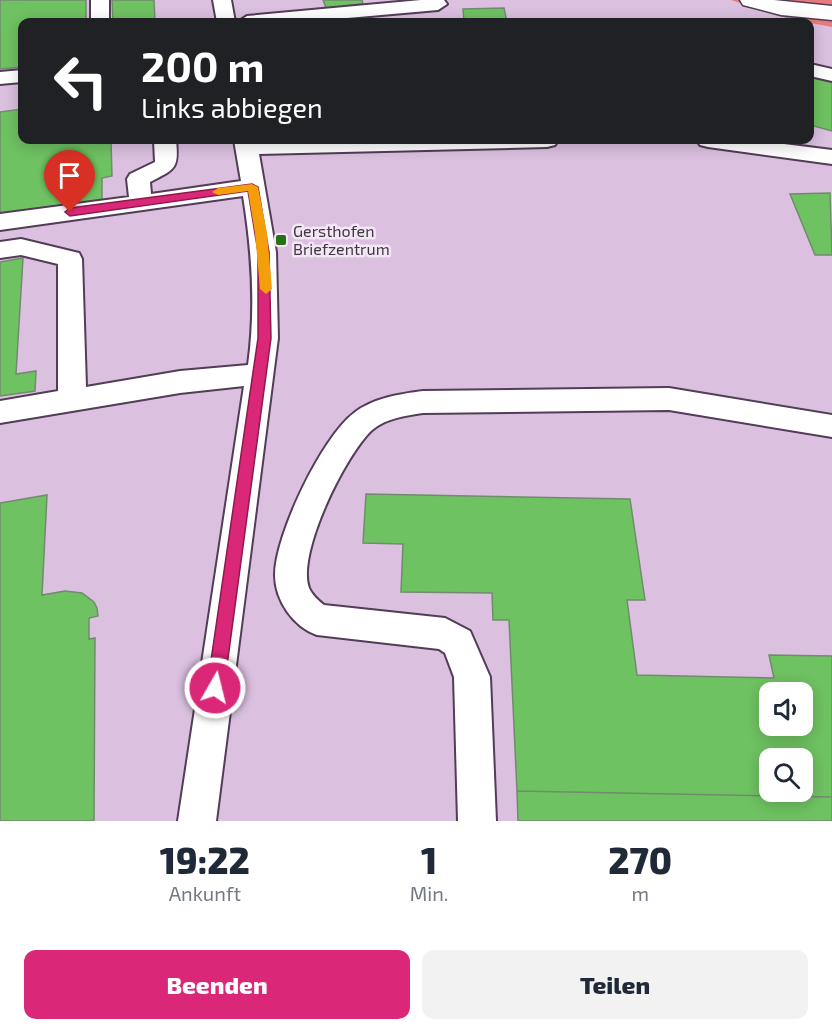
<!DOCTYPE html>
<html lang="de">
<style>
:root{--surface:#fff;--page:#f2f2f3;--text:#1f2937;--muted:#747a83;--accent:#db2777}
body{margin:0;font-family:"Exo 2",sans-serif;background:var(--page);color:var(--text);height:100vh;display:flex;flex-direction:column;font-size:22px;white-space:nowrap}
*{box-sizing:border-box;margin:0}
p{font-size:20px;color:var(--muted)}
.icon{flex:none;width:33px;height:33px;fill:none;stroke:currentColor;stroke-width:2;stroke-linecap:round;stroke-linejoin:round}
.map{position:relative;height:821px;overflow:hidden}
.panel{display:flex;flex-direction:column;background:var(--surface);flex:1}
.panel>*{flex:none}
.top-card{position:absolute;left:18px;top:18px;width:796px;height:126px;border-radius:12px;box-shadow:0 3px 15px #0003;background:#202124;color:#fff;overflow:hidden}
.tools{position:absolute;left:759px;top:682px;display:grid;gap:12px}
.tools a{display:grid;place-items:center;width:54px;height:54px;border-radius:12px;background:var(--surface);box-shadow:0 3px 15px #0003;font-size:30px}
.pin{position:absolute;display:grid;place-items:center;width:51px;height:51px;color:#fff;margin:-62px -26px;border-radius:50% 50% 50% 0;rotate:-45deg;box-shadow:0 0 6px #0007}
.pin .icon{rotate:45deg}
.me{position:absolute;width:66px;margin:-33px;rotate:8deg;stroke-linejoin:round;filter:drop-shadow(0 0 4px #0008)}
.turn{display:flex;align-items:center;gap:21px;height:126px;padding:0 24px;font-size:27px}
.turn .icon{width:78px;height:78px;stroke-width:2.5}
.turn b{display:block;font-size:42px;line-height:51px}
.eta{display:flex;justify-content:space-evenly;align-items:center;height:102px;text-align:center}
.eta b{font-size:36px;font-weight:800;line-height:42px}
.button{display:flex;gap:12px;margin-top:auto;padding:12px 24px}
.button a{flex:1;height:69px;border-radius:12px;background:var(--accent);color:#fff;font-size:24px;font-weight:800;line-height:69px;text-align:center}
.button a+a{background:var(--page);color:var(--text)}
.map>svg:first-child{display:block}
.green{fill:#e57b7a}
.building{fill:#6fc262;stroke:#728b6e;stroke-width:1.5;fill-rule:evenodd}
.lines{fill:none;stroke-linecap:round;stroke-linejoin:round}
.minor-casing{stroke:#523c57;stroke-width:4}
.highway-casing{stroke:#523c57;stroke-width:3}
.minor{fill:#fff;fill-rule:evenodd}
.highway{fill:#fff;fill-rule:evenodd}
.route{fill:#db2777;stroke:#8e194d;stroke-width:1.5}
.slow{fill:#f59e0b}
.poi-dot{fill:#247117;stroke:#f4e6f6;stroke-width:2}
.labels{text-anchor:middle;stroke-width:5;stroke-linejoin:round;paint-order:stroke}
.poi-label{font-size:16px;fill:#413743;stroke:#f4e6f6;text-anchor:start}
</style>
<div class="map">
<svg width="832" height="821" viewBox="0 0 832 821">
<rect width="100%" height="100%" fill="#dbc0e0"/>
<path class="green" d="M731,0H832V27L789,19Z"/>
<path class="building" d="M0,0H86V22H22V67L0,69Z
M112,0H154L155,22H113Z
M323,0H362L363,4L326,8Z
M504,8L507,22H464L463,9Z
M810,77L832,82V131L810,125Z
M22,109V140H111L112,176L102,178V203L0,217V112Z
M830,193L832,255H815L790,194Z
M23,258L16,374L36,371L35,391L0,396V262Z
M366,494L630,499L645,600H627L637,675L774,678L769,655L832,656V797L517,791L509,620H493L492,593L401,592L403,544L363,543ZM770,693H802V726H770ZM770,759H802V792H770Z
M47,495L42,595L65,591L82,593L94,602L97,608L98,616L89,618V639L95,638L94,821H0V503Z
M517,791L832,797V821H518Z"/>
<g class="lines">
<g class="minor-casing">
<path id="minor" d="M91,0H109V22H91Z
M213,0H231L235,22H217Z
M421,0H444L447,4L438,10L302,22H238L247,16Z
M810,64L832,69V81L810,76Z
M22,70V82L0,84V72Z
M154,140H176C179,169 175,169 150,182L151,194L241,181L234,140H558L555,145L547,147L259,154L276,252L278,338L216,821H178L244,386L180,393L0,423V401L58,391V264L21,255L0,258V242L21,239L79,253L82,259L86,387L180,371L248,365C256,308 252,252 243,196L0,230V214L129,197L127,179L130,174L155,162Z
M697,140H753L832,150V164L708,147L700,145Z
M669,388L832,415V437L669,410L423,413C405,416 386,418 372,430C346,454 296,554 309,588C312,595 319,601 324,605L445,618L470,631L490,677L496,821H458L454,677L445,653L439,649L317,635C294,627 275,601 275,575C275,535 322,437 354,413C373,398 400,394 423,391Z"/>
</g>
<g class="highway-casing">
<path id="highway" d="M740,0H774L832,6V20L781,15L743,5Z"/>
</g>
<use href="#minor" class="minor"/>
<use href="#highway" class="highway"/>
</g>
<path class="route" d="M252,184L258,187L269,252L271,338L224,688L221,693L215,696L209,693L207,688L258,338V252L248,191L70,216L65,212L70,208Z"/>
<path class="slow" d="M252,184L258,187L267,233L272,289L266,294L260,289L255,233L248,191L218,195L212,192L218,188Z"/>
<rect class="poi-dot" x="275" y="234" width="12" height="12" rx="3"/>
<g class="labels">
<g class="poi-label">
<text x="293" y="237">Gersthofen<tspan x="293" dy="18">Briefzentrum</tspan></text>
</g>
</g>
</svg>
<div class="tools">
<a><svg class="icon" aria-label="sound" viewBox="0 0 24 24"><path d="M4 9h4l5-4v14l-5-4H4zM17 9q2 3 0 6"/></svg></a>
<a><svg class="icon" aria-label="search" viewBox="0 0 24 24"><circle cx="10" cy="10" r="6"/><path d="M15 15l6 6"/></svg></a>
</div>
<div class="pin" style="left:70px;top:212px;background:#d93025"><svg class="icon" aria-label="arrive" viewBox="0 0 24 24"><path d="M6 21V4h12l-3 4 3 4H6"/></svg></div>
<svg class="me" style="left:215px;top:688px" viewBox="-20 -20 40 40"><circle r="17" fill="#db2777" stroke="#fff" stroke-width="3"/><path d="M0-11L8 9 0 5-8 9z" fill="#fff"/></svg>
<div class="top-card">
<div class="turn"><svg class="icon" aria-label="left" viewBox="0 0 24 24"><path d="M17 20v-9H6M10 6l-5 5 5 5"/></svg><div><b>200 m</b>Links abbiegen</div></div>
</div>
</div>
<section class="panel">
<div class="eta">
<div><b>19:22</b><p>Ankunft</p></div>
<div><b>1</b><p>Min.</p></div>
<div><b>270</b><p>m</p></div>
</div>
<div class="button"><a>Beenden</a><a>Teilen</a></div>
</section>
